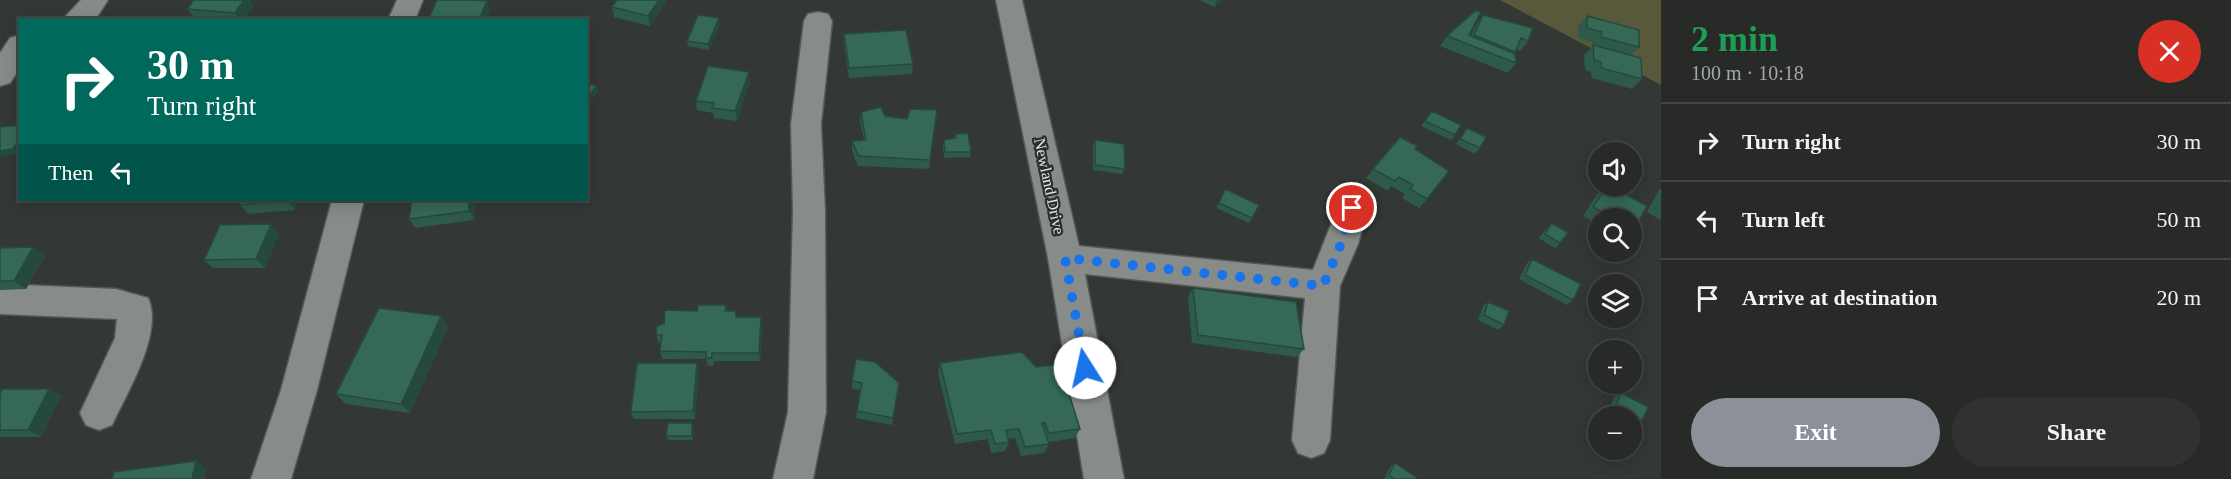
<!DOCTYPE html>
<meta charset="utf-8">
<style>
:root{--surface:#272a27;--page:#2f322f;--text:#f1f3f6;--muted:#a4a7a7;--line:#434644;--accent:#8c9099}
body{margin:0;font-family:"Times New Roman",serif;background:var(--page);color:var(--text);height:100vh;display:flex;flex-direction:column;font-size:22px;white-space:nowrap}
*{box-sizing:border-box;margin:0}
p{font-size:20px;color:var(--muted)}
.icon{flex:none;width:33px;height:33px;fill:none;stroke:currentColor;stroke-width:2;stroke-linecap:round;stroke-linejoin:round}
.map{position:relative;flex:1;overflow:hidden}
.drawer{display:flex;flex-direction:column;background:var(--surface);width:570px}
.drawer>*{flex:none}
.banner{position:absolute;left:18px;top:18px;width:570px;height:183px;border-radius:0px;box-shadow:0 3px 15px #0003,0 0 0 2px var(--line);background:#00695c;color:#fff;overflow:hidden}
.fabs{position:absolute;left:1588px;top:142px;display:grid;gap:12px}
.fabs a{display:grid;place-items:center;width:54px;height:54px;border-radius:50%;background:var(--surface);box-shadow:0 3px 15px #0003,0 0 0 2px var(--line);font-size:30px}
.pin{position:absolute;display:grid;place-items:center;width:51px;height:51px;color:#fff;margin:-26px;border:3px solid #fff;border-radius:50%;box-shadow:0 2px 6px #0007}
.me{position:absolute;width:66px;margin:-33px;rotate:350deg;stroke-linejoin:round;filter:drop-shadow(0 0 4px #0008)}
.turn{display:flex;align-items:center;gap:21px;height:126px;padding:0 30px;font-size:27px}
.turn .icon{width:78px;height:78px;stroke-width:2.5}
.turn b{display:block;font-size:42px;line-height:51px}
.then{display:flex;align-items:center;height:57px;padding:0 30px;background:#0003;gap:12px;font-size:22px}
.round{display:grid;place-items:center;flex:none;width:63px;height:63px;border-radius:32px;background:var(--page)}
.overview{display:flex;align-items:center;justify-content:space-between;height:102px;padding:0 30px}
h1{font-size:36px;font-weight:700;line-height:45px;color:#1e9e55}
.action{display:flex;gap:12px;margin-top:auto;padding:12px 30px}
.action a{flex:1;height:69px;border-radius:36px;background:var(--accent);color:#fff;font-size:24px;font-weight:700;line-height:69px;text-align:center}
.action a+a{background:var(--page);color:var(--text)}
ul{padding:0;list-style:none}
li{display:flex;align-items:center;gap:18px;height:78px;padding:0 30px;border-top:2px solid var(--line)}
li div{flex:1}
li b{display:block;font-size:22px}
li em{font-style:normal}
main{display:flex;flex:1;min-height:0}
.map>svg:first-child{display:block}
.green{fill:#57593a}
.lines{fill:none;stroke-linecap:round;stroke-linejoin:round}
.minor-casing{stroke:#545754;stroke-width:3}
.minor{fill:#878c88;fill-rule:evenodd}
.wall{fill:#2e5a49}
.shaded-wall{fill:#254a3c}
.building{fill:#356955;stroke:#254a3c;stroke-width:1.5}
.route{stroke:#1a73e8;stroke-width:10;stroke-dasharray:0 18}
.labels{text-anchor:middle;stroke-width:4.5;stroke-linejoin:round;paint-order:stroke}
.street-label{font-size:16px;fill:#e4e6e4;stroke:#2a2d2a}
</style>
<main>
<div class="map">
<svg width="1661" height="479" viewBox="0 0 1661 479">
<rect width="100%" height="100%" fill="#343834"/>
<path class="green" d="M1500,0H1661V85Z"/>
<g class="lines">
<g class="minor-casing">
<path id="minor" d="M81,0H108L95,20H62Z
M397,0H423L415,20H388Z
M996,0H1022L1079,246L1313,270L1341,199L1352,195L1363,199L1368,208L1358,244L1340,286L1330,440L1324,453L1311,458L1298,453L1292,440L1305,298L1085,274L1124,479H1084L1048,258Z
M818,12L828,14L832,21L821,124L825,211L826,412L813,479H773L788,412L793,211L791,124L804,21L808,14Z
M20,35V68L10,83L0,86V53L10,38Z
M332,200H364L317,390L291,479H251L281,390Z
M0,284L116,289L148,298C164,332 127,393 112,425L99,430L86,425L80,413L115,338L117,319L0,314Z"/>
</g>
<use href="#minor" class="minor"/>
</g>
<path class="wall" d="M617,0H666V2L650,26L614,17L612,7Z
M1200,0H1222L1214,7Z
M254,6L244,20L195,19L187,9Z
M1483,15L1528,41L1520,51L1517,49L1514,54L1516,63L1508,73L1440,46L1447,36H1470L1476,25Z
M1587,16L1639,47L1631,55L1642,79L1632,89L1592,78L1591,72L1585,70L1584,55L1592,47V42L1578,38V26Z
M720,24L709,50L688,46L687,41Z
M844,34L913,64L912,74L849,78L844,44Z
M750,82L737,121L714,118L713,113L697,110L696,101Z
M937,110L929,169L858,166L852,151V141L864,140L860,122L861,112L885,116L907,119Z
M1432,111L1455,135L1451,140L1421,126Z
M1467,128L1480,148L1475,154L1456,144Z
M956,134L971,152L970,157L944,158L943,146L944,140L955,138Z
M1095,140L1125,169L1122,174L1093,170V145Z
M1415,149L1427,199L1419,208L1402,198L1405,194L1391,186L1388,191L1366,178L1373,169Z
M1606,186H1610L1647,206L1634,229L1632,230V219H1599V225L1583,216L1597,194Z
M1661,188V220L1647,212L1659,190Z
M1225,189L1252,218L1249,223L1216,208Z
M298,200L295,210L248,214L240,205Z
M412,200H475L474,220L415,228L409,219Z
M1552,223L1560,243L1555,248L1539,238L1547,228Z
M279,233L265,268H213L204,260Z
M0,248L45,256L26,289L0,290Z
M1532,259L1573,300L1567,305L1519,279L1527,263Z
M1193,288L1304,349L1297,357L1192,343L1188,297Z
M1488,302L1504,325L1498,330L1478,320L1483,306Z
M726,305L727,311L737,317L762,325L760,361H714L713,366H708L706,359H662L660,351L661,343H659L656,335L664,324L697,311Z
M448,327L410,413L346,404L336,394Z
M697,363L699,371L695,419H634L631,412Z
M940,363L1080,429L1075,438L1049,442V444L1044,453L1021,456L1015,438L1008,439L1009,442L1005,451L991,453L988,439L955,444L938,373Z
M852,381L899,383L892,425L856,418L860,390L852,389Z
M49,389L61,396L41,437H0V394Z
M1621,393L1642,421L1635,425L1632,423V417H1621L1609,410L1614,397Z
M694,426L693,440H668L666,436Z
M1395,463L1415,479H1384L1390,467Z"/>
<path class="shaded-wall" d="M244,0H250L254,6L244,20H239L235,13Z
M659,0H666V2L650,26L648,16Z
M1218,0H1222L1214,7L1216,2Z
M487,1L490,11L487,20H479Z
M719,18L720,24L709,50L708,44Z
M749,72L750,82L737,121L735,111Z
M597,86L598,91L590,103L588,97Z
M20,139L19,154L0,157V151Z
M288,200H298L295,210Z
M469,200H475L474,220L469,211Z
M271,224L279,233L265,268L256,259Z
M33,247L45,256L26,289L14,281Z
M441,316L448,327L410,413L401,404Z
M761,317L762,325L760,361L759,353Z
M697,363L699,371L695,419L693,411Z
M49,389L61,396L41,437L28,430Z
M692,423L694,426L693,440L692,436Z
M196,461L207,468L204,479H192Z"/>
<path class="building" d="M194,0H244L235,13L187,9Z
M437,0H470L487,1L479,20H428Z
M617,0H659L648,16L612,7Z
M1475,11L1481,12L1469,35L1515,54L1516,63L1447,36Z
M698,15L719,18L708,44L687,41Z
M1483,15L1533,28L1528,41L1521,38L1515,52L1474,35Z
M1587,16L1639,30V47L1601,37L1602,32L1587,28Z
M906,30L913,64L849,68L844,34Z
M1593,45L1641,58L1642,79L1601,68V62L1594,60Z
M708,66L749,72L735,111L712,108L714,103L696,101Z
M586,83L597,86L588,97H586Z
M881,107L885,116L907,119L910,109L937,110L930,160L859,156L852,141L866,140L861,112Z
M1432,111L1461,125L1455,135L1425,121Z
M20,125V139L13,149L0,151V127Z
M1467,128L1486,137L1480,148L1460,139Z
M968,133L971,152H945L944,140L956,138V134Z
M1400,137L1417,146L1415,149L1449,171L1427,199L1410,189L1413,185L1399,177L1395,181L1373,169Z
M1095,140L1124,144L1125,169L1095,165Z
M1607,186H1610L1647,206L1634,229L1632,228V219H1616L1593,207Z
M1225,189L1259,205L1252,218L1219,203Z
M242,200H288L240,205Z
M412,200H469V211L409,219Z
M1552,223L1568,233L1560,243L1545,234Z
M271,224L256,259L204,260L220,225Z
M33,247L14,281H0V248Z
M1532,259L1581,284L1573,300L1525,275Z
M1193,288L1296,302L1304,349L1198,335Z
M1488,302L1509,311L1504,325L1484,315Z
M698,305H726L725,311H736V317H761L759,353H712V358H706V352L660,351L662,335H656L657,326L664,324L665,310L697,311Z
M379,308L441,316L401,404L336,394Z
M1022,352L1036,367L1060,364L1080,429L1049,433L1045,423H1042L1049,444L1025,447L1019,429L1006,430L1009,442L995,444L991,430L957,434L940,363Z
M856,359L875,362L899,383L893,418L857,411L862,383L852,381Z
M637,363H697L693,411L631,412Z
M2,389H49L28,430H0V394Z
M1621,393L1648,407L1642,421L1616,406Z
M668,423H692V436H666Z
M196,461L192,479H112L114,472Z
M1395,463L1416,477L1415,479H1395L1389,475Z"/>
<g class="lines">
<path class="route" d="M1085,368L1065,258L1323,286L1341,244L1352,208"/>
</g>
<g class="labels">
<g class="street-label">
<text transform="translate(1050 186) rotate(78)" y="6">Newland Drive</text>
</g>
</g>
</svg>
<div class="fabs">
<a><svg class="icon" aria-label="sound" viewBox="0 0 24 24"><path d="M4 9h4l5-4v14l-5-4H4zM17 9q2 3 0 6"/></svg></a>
<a><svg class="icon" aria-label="search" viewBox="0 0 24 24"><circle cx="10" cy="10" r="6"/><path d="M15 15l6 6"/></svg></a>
<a><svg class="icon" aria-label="layers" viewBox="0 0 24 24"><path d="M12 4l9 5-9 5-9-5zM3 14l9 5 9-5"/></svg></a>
<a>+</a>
<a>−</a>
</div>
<div class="pin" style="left:1352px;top:208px;background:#d93025"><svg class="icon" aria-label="arrive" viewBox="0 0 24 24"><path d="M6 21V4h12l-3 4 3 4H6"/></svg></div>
<svg class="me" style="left:1085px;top:368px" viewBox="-20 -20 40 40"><circle r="19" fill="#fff"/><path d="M0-13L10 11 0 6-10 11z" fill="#1a73e8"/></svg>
<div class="banner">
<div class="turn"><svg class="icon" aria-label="right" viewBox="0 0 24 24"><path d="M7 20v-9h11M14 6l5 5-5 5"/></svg><div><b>30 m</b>Turn right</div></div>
<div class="then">Then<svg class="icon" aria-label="left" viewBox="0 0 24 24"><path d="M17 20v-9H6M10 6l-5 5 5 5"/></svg></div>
</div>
</div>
<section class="drawer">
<div class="overview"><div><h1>2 min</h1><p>100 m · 10:18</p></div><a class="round" style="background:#d93025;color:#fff"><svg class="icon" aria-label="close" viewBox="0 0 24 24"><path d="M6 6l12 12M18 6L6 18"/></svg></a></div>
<ul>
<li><svg class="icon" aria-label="right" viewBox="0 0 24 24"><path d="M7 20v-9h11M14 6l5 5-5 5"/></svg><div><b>Turn right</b></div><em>30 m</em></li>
<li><svg class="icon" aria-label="left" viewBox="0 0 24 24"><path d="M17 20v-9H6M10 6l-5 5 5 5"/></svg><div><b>Turn left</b></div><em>50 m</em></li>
<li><svg class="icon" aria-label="arrive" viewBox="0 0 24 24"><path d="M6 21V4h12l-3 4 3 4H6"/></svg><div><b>Arrive at destination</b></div><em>20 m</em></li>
</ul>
<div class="action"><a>Exit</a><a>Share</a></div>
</section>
</main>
